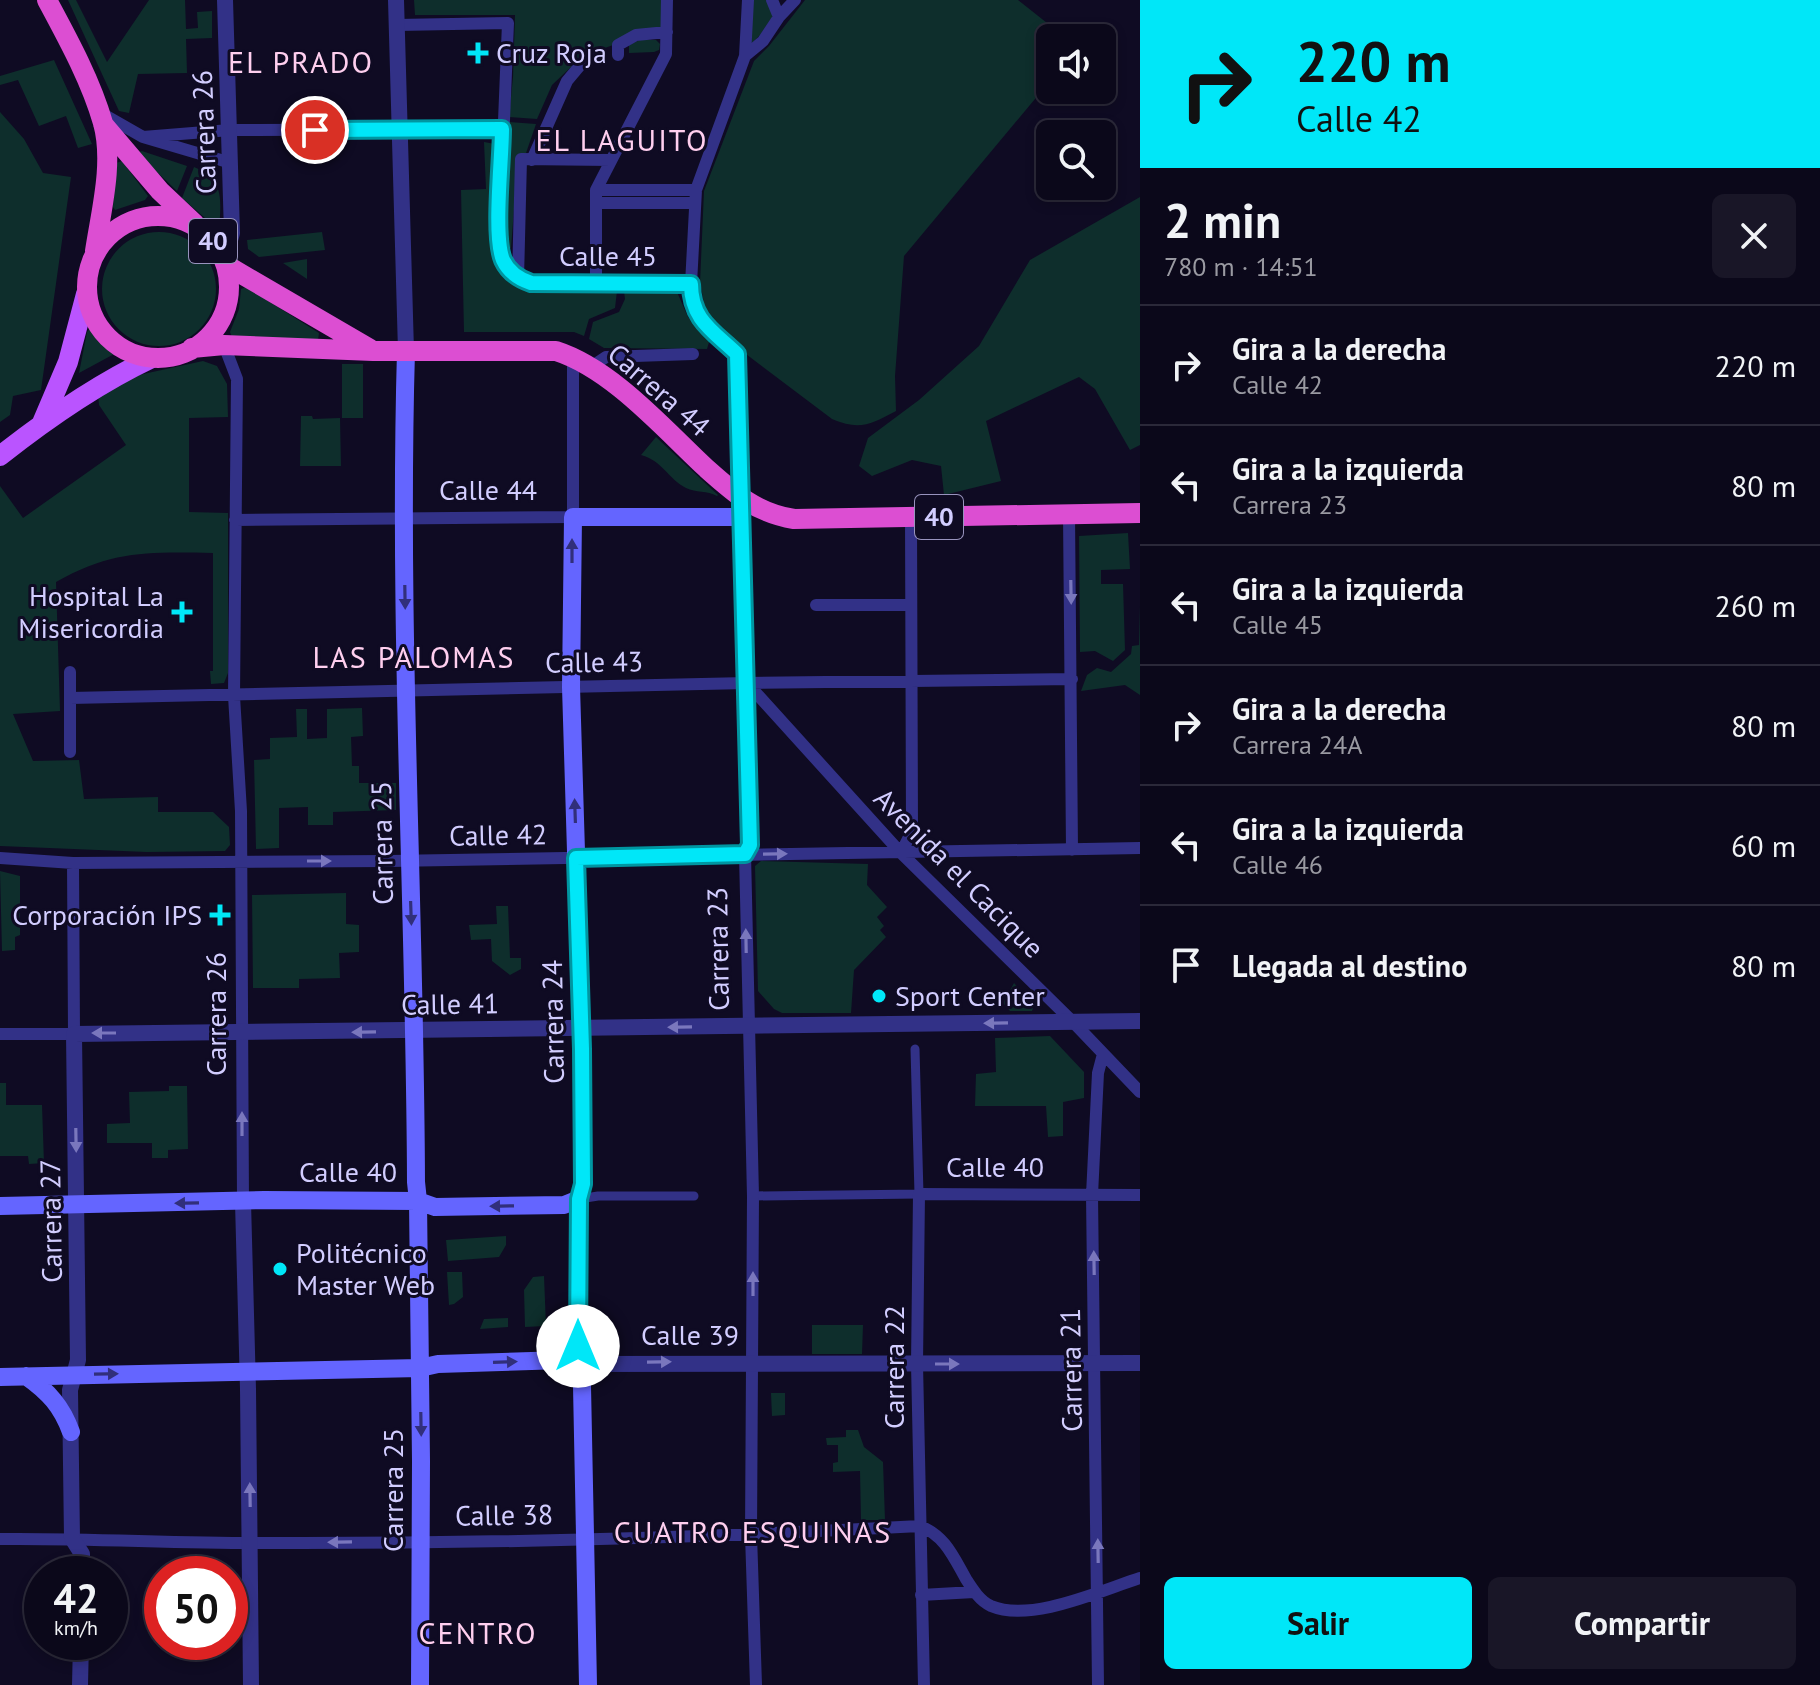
<!DOCTYPE html>
<html lang="es">
<meta charset="utf-8">
<style>
:root{--surface:#0b081a;--page:#191627;--text:#f1f3f6;--muted:#9a9aa2;--line:#2b2939;--accent:#00e7f8}
body{margin:0;font-family:"PT Sans",sans-serif;background:var(--page);color:var(--text);height:100vh;display:flex;flex-direction:column;font-size:30px;white-space:nowrap}
*{box-sizing:border-box;margin:0}
p{font-size:26px;color:var(--muted)}
.icon{flex:none;width:44px;height:44px;fill:none;stroke:currentColor;stroke-width:2;stroke-linecap:round;stroke-linejoin:round}
.map{position:relative;flex:1;overflow:hidden}
.side{display:flex;flex-direction:column;background:var(--surface);width:680px}
.side>*{flex:none}
.hud{background:#00e7f8;color:#111;overflow:hidden}
.buttons{position:absolute;left:1036px;top:24px;display:grid;gap:16px}
.buttons a{display:grid;place-items:center;width:80px;height:80px;border-radius:12px;background:var(--surface);box-shadow:0 4px 12px #0003,0 0 0 2px var(--line);font-size:40px}
.speed{position:absolute;left:24px;top:1556px;display:flex;gap:16px;font-size:40px;font-weight:700;text-align:center}
.speed>*{display:grid;place-content:center;width:104px;height:104px;border-radius:50%;background:var(--surface);box-shadow:0 4px 12px #0003,0 0 0 2px var(--line);line-height:1}
.speed small{font-size:20px;font-weight:400}
.speed .limit{border:12px solid #d22;background:#fff;color:#111}
.pin{position:absolute;display:grid;place-items:center;width:68px;height:68px;color:#fff;margin:-34px;border:4px solid #fff;border-radius:50%;box-shadow:0 2px 8px #0007}
.me{position:absolute;width:88px;margin:-44px;rotate:0deg;stroke-linejoin:round;filter:drop-shadow(0 0 6px #0008)}
.turn{display:flex;align-items:center;gap:28px;height:168px;padding:0 24px;font-size:36px}
.turn .icon{width:104px;height:104px;stroke-width:2.5}
.turn b{display:block;font-size:56px;line-height:68px}
.round{display:grid;place-items:center;flex:none;width:84px;height:84px;border-radius:12px;background:var(--page)}
.summary{display:flex;align-items:center;justify-content:space-between;height:136px;padding:0 24px}
h1{font-size:48px;font-weight:700;line-height:60px}
.action{display:flex;gap:16px;margin-top:auto;padding:16px 24px}
.action a{flex:1;height:92px;border-radius:12px;background:var(--accent);color:#111;font-size:32px;font-weight:700;line-height:92px;text-align:center}
.action a+a{background:var(--page);color:var(--text)}
ul{padding:0;list-style:none}
li{display:flex;align-items:center;gap:24px;height:120px;padding:0 24px;border-top:2px solid var(--line)}
li div{flex:1}
li b{display:block;font-size:30px}
li em{font-style:normal}
main{display:flex;flex:1;min-height:0}
.map>svg:first-child{display:block}
.green{fill:#0e2e2c}
.lines{fill:none;stroke-linecap:round;stroke-linejoin:round}
.pedestrian{stroke:#323187;stroke-width:9}
.minor{stroke:#323187;stroke-width:12}
.tertiary{stroke:#323187;stroke-width:16}
.secondary{stroke:#6465ff;stroke-width:18}
.primary{stroke:#ba54ff;stroke-width:20}
.trunk{stroke:#dc4ed2;stroke-width:20}
.oneway{fill:#312f7b}
.oneway2{fill:#7a77bd}
.route-casing{stroke:#0096a1;stroke-width:20}
.route{stroke:#00e7f8;stroke-width:14}
.poi-dot{fill:#00e7f8;stroke:#0f0b23;stroke-width:3}
.labels{text-anchor:middle;stroke-width:6;stroke-linejoin:round;paint-order:stroke}
.shield{fill:#0f0b23;stroke:#9893bd;stroke-width:2}
.shield-label{font-size:26px;font-weight:bold;fill:#d2cdff}
.poi-label{font-size:28px;fill:#d2cdff;stroke:#0f0b23;text-anchor:start}
.street-label{font-size:28px;fill:#d2cdff;stroke:#0f0b23}
.neighbourhood-label{font-size:30px;letter-spacing:2px;fill:#ffcfef;stroke:#0f0b23}
</style>
<main>
<div class="map">
<svg width="1140" height="1685" viewBox="0 0 1140 1685">
<rect width="100%" height="100%" fill="#0f0b23"/>
<path class="green" d="M68,0H76L107,62L149,0H185L186,29L198,28L197,12L212,11V38L186,39L187,73L138,74L129,113L119,111Z
M414,0H662V27L594,52L589,50L552,85L537,119L509,117L513,77L515,15H415Z
M753,0H767L773,16L760,35L751,44Z
M805,0H1018L1066,38H1050V81L904,256L895,376L896,411C871,424 860,431 832,419L738,348L706,313L700,283L704,191L754,61L769,46Z
M640,40H656L660,44L659,50L654,52L629,53V45Z
M54,60L92,144L78,148L66,116L39,126L18,80L0,85V76Z
M0,112L24,139L43,173L71,177L41,390L13,396L10,415L0,422Z
M509,122L536,124L525,156L518,157L511,248H508L504,244Z
M484,142L495,144C494,187 477,271 526,290L617,291L615,308L589,319L584,336L574,332H464L461,190L486,189Z
M142,151L187,166L177,191L140,156L139,152Z
M122,161L148,196L145,200L115,210L113,207L116,163Z
M194,167C225,179 221,201 219,230L182,198Z
M1140,197V445L1130,450L1095,389L1079,377L986,421L1001,481L944,495L941,466L912,460L872,476L859,466L868,438L919,400L979,346L1030,260Z
M102 289a57 57 0 1 1 114 0a57 57 0 1 1-114 0Z
M322,232L325,250L259,257L248,249L247,240Z
M307,259V279L283,263Z
M246,287L319,333L318,340L232,337L230,332L239,309L241,289Z
M624,291L677,292L688,317L710,339L707,349L604,348L589,339L593,322L619,312L625,299Z
M90,328L116,353L79,373L87,332Z
M203,361L217,366L227,384L228,417L189,418V512L228,513V673L224,683L211,684L210,671H213V553C149,552 113,550 56,582L60,711L13,714L33,761L79,760L84,799L158,797V812H213L229,827L230,845L225,851L147,852L0,846V486L23,518L126,445L99,405L98,394L125,378Z
M342,364H363V418H342Z
M301,416H312L313,419L340,418L341,466H300Z
M656,437L718,495L717,496C707,490 696,493 686,488C667,478 663,461 641,455Z
M1128,533L1130,569L1101,570V584H1123L1125,650L1113,661L1095,651L1080,652L1079,536Z
M1140,606V695L1125,685L1081,691L1087,675L1097,668L1111,672L1131,654L1132,646L1139,645Z
M362,708L363,736L351,737L352,766H359V783H396V810L333,812V825H308V807L279,808V848L256,849L254,760L270,759V738L297,737L296,709H307V739L327,738V709Z
M761,861L868,864L867,885L887,907L877,917L884,926L880,930L886,937L854,970L851,1013H782L774,1009L758,991L755,866Z
M0,871L20,876V935L15,937V950L2,951Z
M346,893V924L359,925V952L339,953L340,978L299,979V988H253L252,895Z
M496,906H508L510,958H521V969L510,975L492,961L491,939L471,940L469,925L497,924Z
M1014,983L1034,1006L1032,1011H1010L1003,1003Z
M1050,1036L1084,1072V1098L1063,1102V1136L1048,1137L1046,1106H975L976,1074L996,1072L995,1038Z
M0,1083H6V1105H42L44,1163L29,1164L28,1156H0Z
M169,1086H187L188,1149L168,1150V1158H152V1143H107V1124L130,1123L129,1092L169,1091Z
M506,1236V1245L499,1257L448,1261L446,1240Z
M447,1272H462L463,1297L454,1304L449,1305Z
M544,1276L546,1326L525,1327L524,1290L533,1277Z
M508,1318V1327L480,1329L484,1319Z
M812,1325H863L862,1354H812Z
M771,1393H785V1415L772,1416Z
M846,1430H858L864,1447L883,1462L885,1520H861L860,1471L833,1472V1463L838,1462V1445H827L826,1438L846,1437Z"/>
<g class="lines">
<path class="pedestrian" d="M753,1196L919,1194L915,1049
M579,1199L598,1196H694"/>
<path class="minor" d="M779,17L795,0
M397,25L508,23L499,243C504,264 510,276 531,283L691,284
M618,55V45L636,35L667,32
M745,56L763,41L779,17L772,0
M101,113L143,137L231,163
M143,137L230,130L502,129
M532,160L567,81L588,56
M596,190H696
M596,203H695
M518,279L521,159L611,160
M596,283V190L666,54L667,0
M224,345L237,379L234,696L241,811L243,1202
M591,367L606,357L693,354
M741,497L737,354C713,331 691,320 691,284L696,190L745,56L748,0
M1069,514L1072,850
M742,517L750,845L745,854L753,1196L751,1535L756,1685
M235,520L573,517V357
M816,605H911
M70,672V752
M747,683L901,853L1074,1023L1140,1092
M70,698L747,683L1072,679
M901,853L912,831L911,518
M0,858L73,863L390,861L1140,848
M0,1034H74L73,863
M0,1539C85,1538 169,1543 254,1543C476,1544 698,1538 920,1526C945,1536 953,1556 966,1579C973,1590 980,1601 991,1606C1031,1623 1102,1590 1140,1578
M921,1595L974,1592
M924,1685L917,1364L919,1194L1140,1195
M1098,1685L1092,1195L1098,1073L1103,1054"/>
<path class="tertiary" d="M396,0L406,351
M224,261L232,233L225,0
M243,1202L248,1389L251,1685
M581,1364L1140,1363
M82,1574V1554L72,1538L70,1390L78,1360L74,1034L1140,1021
M80,1685L81,1642"/>
<path class="secondary" d="M406,351C398,628 415,905 416,1182L418,1201L421,1461L420,1685
M0,1206L264,1200L418,1201L435,1207L564,1205L579,1199
M26,1376C49,1392 62,1407 71,1432
M0,1377L420,1368L438,1364L563,1360L581,1364
M588,1685L582,1386L578,1346L579,1199L583,1184L582,1049L571,687L573,517H742L741,500"/>
<path class="primary" d="M42,423L68,362L86,294
M0,456C48,418 97,384 152,358"/>
<path class="trunk" d="M47,0C68,39 91,81 103,123C114,163 101,211 95,251
M103,124L160,191L195,224
M87 287a71 71 0 1 1 142 0a71 71 0 1 1-142 0Z
M226,265L370,349
M192,348L224,345L373,351H556C612,369 663,428 706,468C734,493 756,513 794,519L1140,513"/>
</g>
<defs><path id="oneway-solid" d="M-6-.8H1V-3.2L6.5 0L1 3.2V.8H-6Z" transform="scale(2)"/></defs>
<g class="oneway">
<use href="#oneway-solid" transform="translate(572 551) rotate(-90)"/>
<use href="#oneway-solid" transform="translate(405 597) rotate(89)"/>
<use href="#oneway-solid" transform="translate(575 811) rotate(-92)"/>
<use href="#oneway-solid" transform="translate(411 913) rotate(88)"/>
<use href="#oneway-solid" transform="translate(187 1203) rotate(179)"/>
<use href="#oneway-solid" transform="translate(502 1206) rotate(179)"/>
<use href="#oneway-solid" transform="translate(505 1362) rotate(-2)"/>
<use href="#oneway-solid" transform="translate(106 1374) rotate(-1)"/>
<use href="#oneway-solid" transform="translate(421 1424) rotate(89)"/>
</g>
<g class="oneway2">
<use href="#oneway-solid" transform="translate(1071 592) rotate(89)"/>
<use href="#oneway-solid" transform="translate(775 854) rotate(-1)"/>
<use href="#oneway-solid" transform="translate(319 861)"/>
<use href="#oneway-solid" transform="translate(746 941) rotate(-91)"/>
<use href="#oneway-solid" transform="translate(996 1023) rotate(179)"/>
<use href="#oneway-solid" transform="translate(680 1027) rotate(179)"/>
<use href="#oneway-solid" transform="translate(364 1032) rotate(179)"/>
<use href="#oneway-solid" transform="translate(104 1033) rotate(180)"/>
<use href="#oneway-solid" transform="translate(242 1124) rotate(-90)"/>
<use href="#oneway-solid" transform="translate(76 1140) rotate(89)"/>
<use href="#oneway-solid" transform="translate(1094 1263) rotate(-91)"/>
<use href="#oneway-solid" transform="translate(753 1284) rotate(-90)"/>
<use href="#oneway-solid" transform="translate(659 1362) rotate(-1)"/>
<use href="#oneway-solid" transform="translate(947 1364)"/>
<use href="#oneway-solid" transform="translate(250 1495) rotate(-91)"/>
<use href="#oneway-solid" transform="translate(340 1542) rotate(179)"/>
<use href="#oneway-solid" transform="translate(1098 1551) rotate(-91)"/>
</g>
<g class="lines">
<g class="route-casing">
<path id="route" d="M315,130L502,129C502,159 493,236 503,260C509,273 519,279 531,283L691,284C691,320 713,331 737,354L750,845L745,854L576,858L582,1049L583,1184L579,1199L578,1346"/>
</g>
<use href="#route" class="route"/>
</g>
<g class="poi-dot">
<path d="M474 41h8v8h8v8h-8v8h-8v-8h-8v-8h8z"/>
<path d="M178 600h8v8h8v8h-8v8h-8v-8h-8v-8h8z"/>
<path d="M216 903h8v8h8v8h-8v8h-8v-8h-8v-8h8z"/>
<circle cx="879" cy="996" r="8"/>
<circle cx="280" cy="1269" r="8"/>
</g>
<g class="labels">
<g class="shield">
<rect x="189" y="219" width="48" height="44" rx="6"/>
<rect x="915" y="495" width="48" height="44" rx="6"/>
</g>
<g class="shield-label">
<text x="213" y="250">40</text>
<text x="939" y="526">40</text>
</g>
<g class="poi-label">
<text x="496" y="63">Cruz Roja</text>
<text x="164" y="606" text-anchor="end">Hospital La<tspan x="164" dy="32">Misericordia</tspan></text>
<text x="202" y="925" text-anchor="end">Corporación IPS</text>
<text x="895" y="1006">Sport Center</text>
<text x="296" y="1263">Politécnico<tspan x="296" dy="32">Master Web</tspan></text>
</g>
<g class="street-label">
<text transform="translate(204 132) rotate(-92)" y="10">Carrera 26</text>
<text x="608" y="266">Calle 45</text>
<text transform="translate(659 390) rotate(41)" y="10">Carrera 44</text>
<text x="488" y="500">Calle 44</text>
<text transform="translate(594 662) rotate(-1)" y="10">Calle 43</text>
<text transform="translate(498 835) rotate(-1)" y="10">Calle 42</text>
<text transform="translate(382 843) rotate(-91)" y="10">Carrera 25</text>
<text transform="translate(959 873) rotate(45)" y="10">Avenida el Cacique</text>
<text transform="translate(718 949) rotate(-91)" y="10">Carrera 23</text>
<text transform="translate(450 1004) rotate(-1)" y="10">Calle 41</text>
<text transform="translate(216 1014) rotate(-90)" y="10">Carrera 26</text>
<text transform="translate(553 1022) rotate(-91)" y="10">Carrera 24</text>
<text x="995" y="1177">Calle 40</text>
<text x="348" y="1182">Calle 40</text>
<text transform="translate(51 1221) rotate(-91)" y="10">Carrera 27</text>
<text x="690" y="1345">Calle 39</text>
<text transform="translate(894 1367) rotate(-90)" y="10">Carrera 22</text>
<text transform="translate(1071 1370) rotate(-91)" y="10">Carrera 21</text>
<text transform="translate(393 1490) rotate(-90)" y="10">Carrera 25</text>
<text transform="translate(504 1515) rotate(-1)" y="10">Calle 38</text>
</g>
<g class="neighbourhood-label">
<text x="301" y="73">EL PRADO</text>
<text x="622" y="151">EL LAGUITO</text>
<text x="414" y="668">LAS PALOMAS</text>
<text x="753" y="1543">CUATRO ESQUINAS</text>
<text x="478" y="1644">CENTRO</text>
</g>
</g>
</svg>
<div class="buttons">
<a><svg class="icon" aria-label="sound" viewBox="0 0 24 24"><path d="M4 9h4l5-4v14l-5-4H4zM17 9q2 3 0 6"/></svg></a>
<a><svg class="icon" aria-label="search" viewBox="0 0 24 24"><circle cx="10" cy="10" r="6"/><path d="M15 15l6 6"/></svg></a>
</div>
<div class="speed"><div>42<small>km/h</small></div><div class="limit">50</div></div>
<div class="pin" style="left:315px;top:130px;background:#d93025"><svg class="icon" aria-label="arrive" viewBox="0 0 24 24"><path d="M6 21V4h12l-3 4 3 4H6"/></svg></div>
<svg class="me" style="left:578px;top:1346px" viewBox="-20 -20 40 40"><circle r="19" fill="#fff"/><path d="M0-13L10 11 0 6-10 11z" fill="#00e7f8"/></svg>
</div>
<section class="side">
<div class="hud">
<div class="turn"><svg class="icon" aria-label="right" viewBox="0 0 24 24"><path d="M7 20v-9h11M14 6l5 5-5 5"/></svg><div><b>220 m</b>Calle 42</div></div>
</div>
<div class="summary"><div><h1>2 min</h1><p>780 m · 14:51</p></div><a class="round"><svg class="icon" aria-label="close" viewBox="0 0 24 24"><path d="M6 6l12 12M18 6L6 18"/></svg></a></div>
<ul>
<li><svg class="icon" aria-label="right" viewBox="0 0 24 24"><path d="M7 20v-9h11M14 6l5 5-5 5"/></svg><div><b>Gira a la derecha</b><p>Calle 42</p></div><em>220 m</em></li>
<li><svg class="icon" aria-label="left" viewBox="0 0 24 24"><path d="M17 20v-9H6M10 6l-5 5 5 5"/></svg><div><b>Gira a la izquierda</b><p>Carrera 23</p></div><em>80 m</em></li>
<li><svg class="icon" aria-label="left" viewBox="0 0 24 24"><path d="M17 20v-9H6M10 6l-5 5 5 5"/></svg><div><b>Gira a la izquierda</b><p>Calle 45</p></div><em>260 m</em></li>
<li><svg class="icon" aria-label="right" viewBox="0 0 24 24"><path d="M7 20v-9h11M14 6l5 5-5 5"/></svg><div><b>Gira a la derecha</b><p>Carrera 24A</p></div><em>80 m</em></li>
<li><svg class="icon" aria-label="left" viewBox="0 0 24 24"><path d="M17 20v-9H6M10 6l-5 5 5 5"/></svg><div><b>Gira a la izquierda</b><p>Calle 46</p></div><em>60 m</em></li>
<li><svg class="icon" aria-label="arrive" viewBox="0 0 24 24"><path d="M6 21V4h12l-3 4 3 4H6"/></svg><div><b>Llegada al destino</b></div><em>80 m</em></li>
</ul>
<div class="action"><a>Salir</a><a>Compartir</a></div>
</section>
</main>
